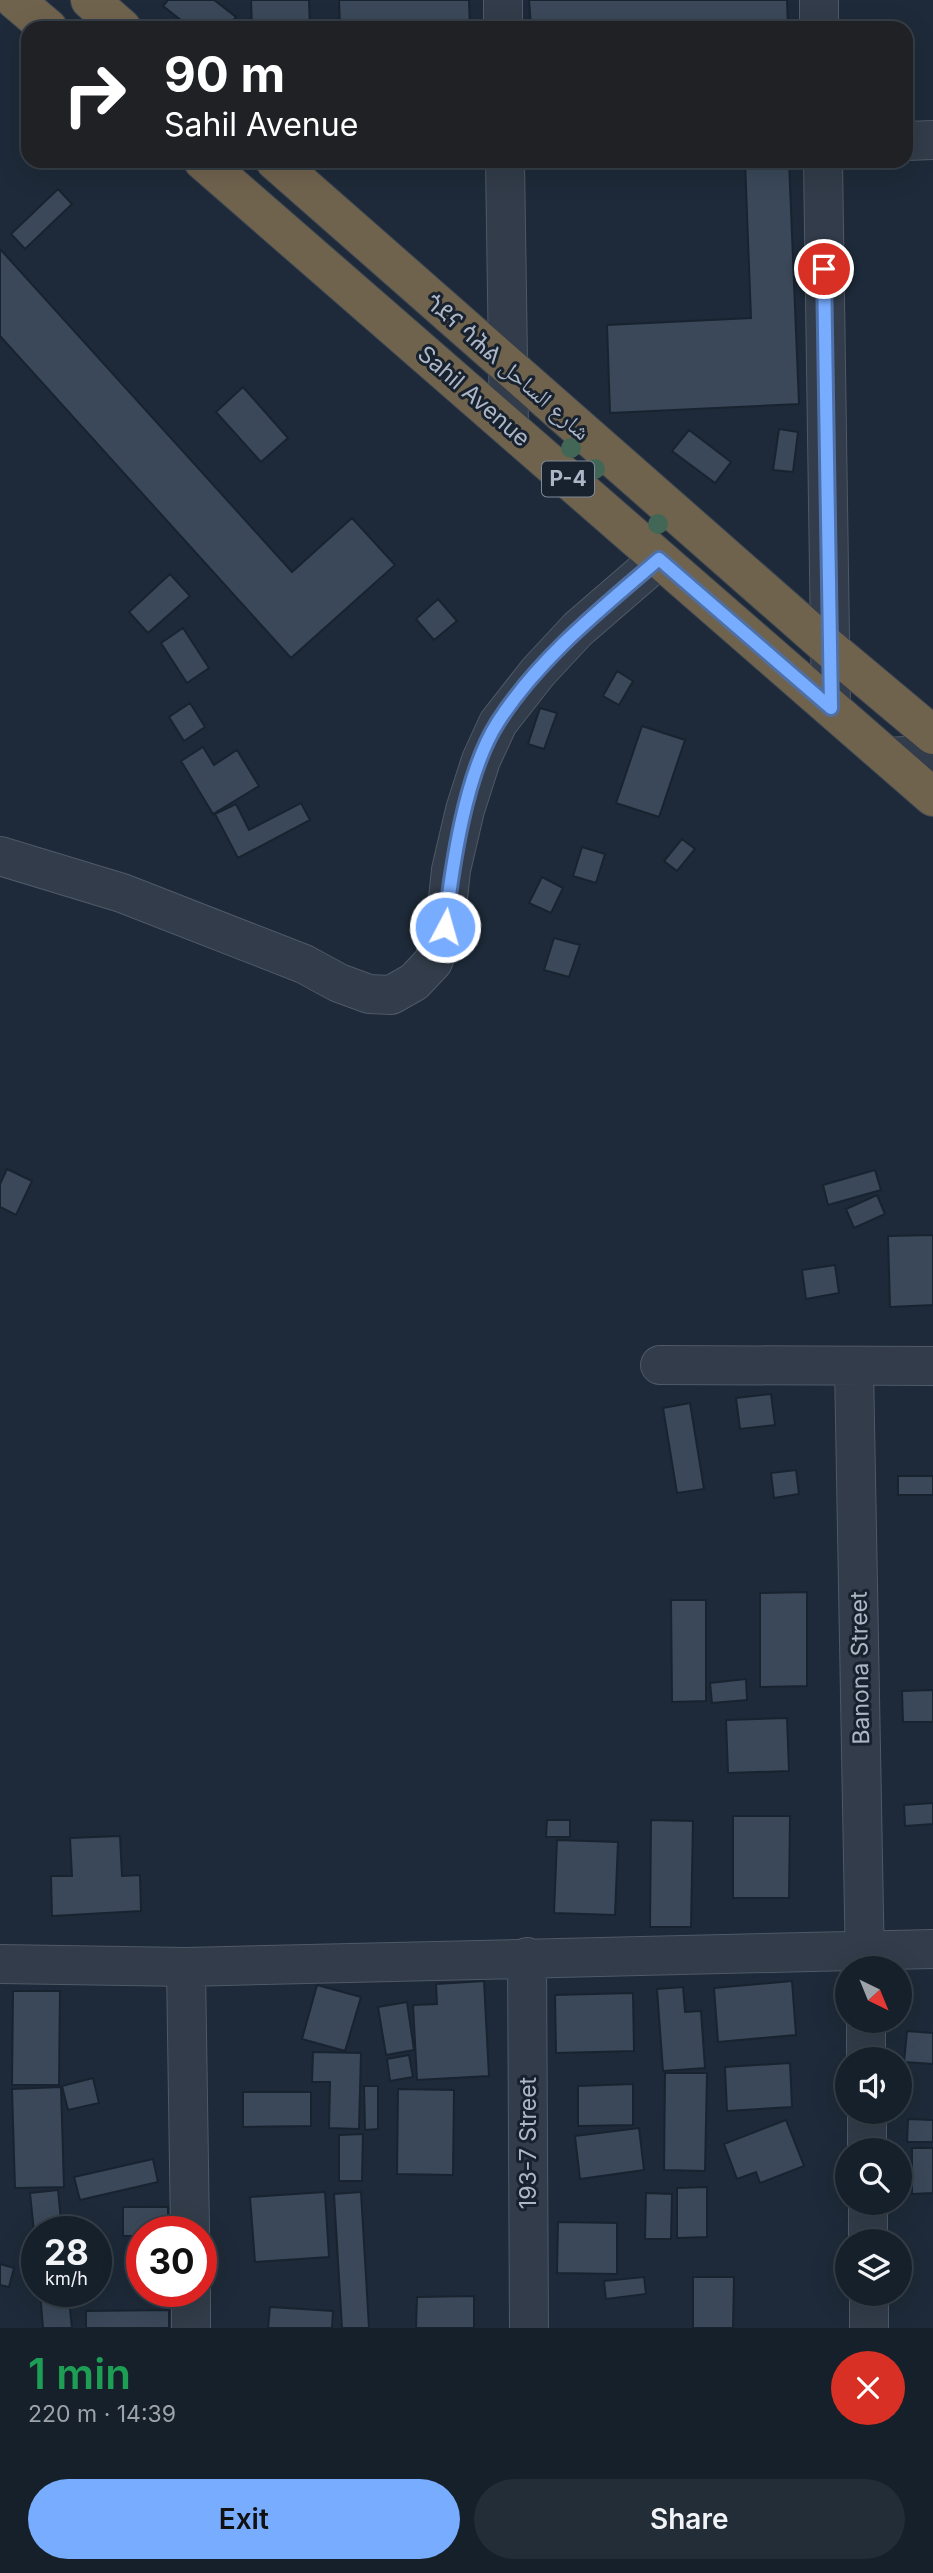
<!DOCTYPE html>
<meta charset="utf-8">
<style>
:root{--surface:#16202b;--page:#232d37;--text:#f1f3f6;--muted:#9ea3a9;--line:#353e47;--accent:#78acff}
body{margin:0;font-family:Inter,"Noto Naskh Arabic","Noto Sans Ethiopic",sans-serif;background:var(--page);color:var(--text);height:100vh;display:flex;flex-direction:column;font-size:26px;white-space:nowrap}
*{box-sizing:border-box;margin:0}
p{font-size:23px;color:var(--muted)}
.icon{flex:none;width:38px;height:38px;fill:none;stroke:currentColor;stroke-width:2;stroke-linecap:round;stroke-linejoin:round}
.map{position:relative;height:2328px;overflow:hidden}
.sheet{display:flex;flex-direction:column;background:var(--surface);flex:1}
.sheet>*{flex:none}
.guide{position:absolute;left:21px;top:21px;width:892px;height:147px;border-radius:21px;box-shadow:0 7px 28px #0002,0 0 0 2px var(--line);background:#202124;color:#fff;overflow:hidden}
.needle{width:46px;rotate:137deg}
.buttons{position:absolute;left:835px;top:1956px;display:grid;gap:14px}
.buttons a{display:grid;place-items:center;width:77px;height:77px;border-radius:50%;background:var(--surface);box-shadow:0 7px 28px #0002,0 0 0 2px var(--line);font-size:35px}
.speed{position:absolute;left:21px;top:2216px;display:flex;gap:14px;font-size:35px;font-weight:700;text-align:center}
.speed>*{display:grid;place-content:center;width:91px;height:91px;border-radius:50%;background:var(--surface);box-shadow:0 7px 28px #0002,0 0 0 2px var(--line);line-height:1}
.speed small{font-size:18px;font-weight:400}
.speed .limit{border:10px solid #d22;background:#fff;color:#111}
.pin{position:absolute;display:grid;place-items:center;width:60px;height:60px;color:#fff;margin:-30px;border:4px solid #fff;border-radius:50%;box-shadow:0 2px 7px #0007}
.me{position:absolute;width:77px;margin:-38px;rotate:6deg;stroke-linejoin:round;filter:drop-shadow(0 0 5px #0008)}
.turn{display:flex;align-items:center;gap:24px;height:147px;padding:0 28px;font-size:32px}
.turn .icon{width:91px;height:91px;stroke-width:2.5}
.turn b{display:block;font-size:49px;line-height:60px}
.round{display:grid;place-items:center;flex:none;width:74px;height:74px;border-radius:37px;background:var(--page)}
.overview{display:flex;align-items:center;justify-content:space-between;height:119px;padding:0 28px}
h1{font-size:42px;font-weight:600;line-height:52px;color:#1e9e55}
.cta{display:flex;gap:14px;margin-top:auto;padding:14px 28px}
.cta a{flex:1;height:80px;border-radius:42px;background:var(--accent);color:#111;font-size:28px;font-weight:600;line-height:80px;text-align:center}
.cta a+a{background:var(--page);color:var(--text)}
.map>svg:first-child{display:block}
.building{fill:#3a4859;stroke:#192330;stroke-width:2}
.lines{fill:none;stroke-linecap:round;stroke-linejoin:round}
.minor-casing{stroke:#4f5967;stroke-width:40}
.highway-casing{stroke:#3c4654;stroke-width:40}
.minor{stroke:#323c4a;stroke-width:38}
.highway{stroke:#70634e;stroke-width:38}
.tree{fill:#436756}
.route-casing{stroke:#4e70a6;stroke-width:18}
.route{stroke:#78acff;stroke-width:12}
.labels{text-anchor:middle;stroke-width:6;stroke-linejoin:round;paint-order:stroke}
.shield{fill:#18212e;stroke:#808998;stroke-width:2}
.shield-label{font-size:21px;font-weight:bold;fill:#acb6c6}
.street-label{font-size:23px;fill:#acb6c6;stroke:#18212e}
</style>
<div class="map">
<svg width="933" height="2328" viewBox="0 0 933 2328">
<rect width="100%" height="100%" fill="#1e2a39"/>
<path class="building" d="M168,0H214L236,17L227,28H191L163,6Z
M251,0H309L310,28H252Z
M339,0H469L470,28H340Z
M529,0H787L788,27L531,28Z
M745,161H789L799,404L610,413L607,325L751,318Z
M58,189L72,204L25,249L11,234Z
M0,249L292,572L352,518L395,565L291,658L0,336Z
M243,387L288,438L261,462L216,412Z
M779,429L798,432L793,472L773,470Z
M689,430L731,462L715,483L672,451Z
M170,574L190,596L148,633L129,612Z
M438,599L457,621L434,640L416,619Z
M183,628L209,668L187,683L161,643Z
M617,671L633,681L619,705L603,696Z
M190,703L205,727L184,741L169,717Z
M540,708L557,713L544,749L528,744Z
M642,726L685,740L659,817L616,803Z
M203,747L214,765L237,750L259,786L213,814L181,761Z
M301,803L310,820L238,858L215,814L236,804L249,830Z
M682,839L695,849L677,871L664,861Z
M582,847L605,854L596,883L573,876Z
M542,877L563,888L551,913L529,903Z
M554,938L580,945L569,977L544,970Z
M7,1169L32,1181L16,1215L0,1207V1184Z
M875,1170L881,1190L828,1205L823,1185Z
M877,1195L885,1214L854,1228L846,1209Z
M933,1235V1305L890,1307L888,1236Z
M835,1265L839,1293L806,1299L802,1270Z
M771,1394L775,1425L740,1429L736,1398Z
M690,1403L704,1489L677,1493L663,1408Z
M796,1470L799,1494L774,1498L771,1473Z
M898,1476H933V1495H898Z
M807,1592V1686L760,1687V1593Z
M671,1600H706V1701L672,1702Z
M746,1679L747,1700L712,1703L710,1683Z
M933,1690V1722H903L902,1691Z
M787,1718L789,1771L728,1773L726,1720Z
M933,1803V1824L905,1826L904,1805Z
M733,1816H790L789,1898H733Z
M547,1820H570V1837H546Z
M651,1820L693,1821L691,1927H650Z
M120,1836L122,1876L140,1875L141,1911L52,1916L51,1876H72L70,1838Z
M557,1840L618,1842L615,1915L554,1913Z
M484,1981L489,2076L417,2080L413,2005L437,2004L436,1984Z
M792,1981L796,2035L718,2042L714,1988Z
M317,1985L361,1997L345,2051L302,2039Z
M683,1987L685,2012L701,2011L705,2068L663,2071L657,1989Z
M13,1991H60L59,2085H12Z
M633,1993L634,2051L556,2053L555,1995Z
M407,2002L414,2050L386,2055L378,2007Z
M907,2031L933,2033V2064L904,2062Z
M313,2052L361,2053L359,2129L329,2128L330,2082H312Z
M409,2055L413,2077L390,2081L387,2059Z
M790,2063L792,2107L727,2111L725,2067Z
M665,2073H707L705,2171L664,2170Z
M93,2078L99,2103L68,2110L62,2086Z
M633,2084V2125L578,2126V2086Z
M364,2086H378V2129L365,2130Z
M61,2087L64,2187L15,2188L12,2089Z
M398,2089L454,2090L453,2175L397,2174Z
M243,2092H311V2126L243,2127Z
M908,2119L933,2120V2142H907Z
M786,2120L804,2166L760,2183L756,2172L737,2179L724,2144Z
M639,2128L644,2170L580,2179L575,2136Z
M363,2134L362,2181H339V2135Z
M912,2148H933V2193L912,2194Z
M153,2159L158,2182L80,2200L74,2177Z
M707,2187V2237L677,2238V2188Z
M58,2190L62,2231H37V2261L30,2193Z
M325,2192L329,2257L255,2262L250,2197Z
M361,2192L369,2328H342L334,2194Z
M646,2193L672,2194L671,2239H645Z
M123,2207H168V2231H142V2236H123Z
M558,2222L617,2223V2274L557,2273Z
M0,2264L14,2268L9,2287L0,2285Z
M644,2277L646,2294L606,2299L604,2281Z
M693,2277H734L733,2328H693Z
M40,2291H68L72,2328H43Z
M474,2296V2328H416L417,2297Z
M270,2307L333,2311L332,2328H268Z
M169,2310V2328H86V2311Z"/>
<g class="lines">
<g class="minor-casing">
<path id="minor" d="M503,0V28
M819,0V28
M906,141L933,140
M505,161L509,427
M823,161L831,708
M889,757L933,754
M0,856L122,893L304,964L339,983L369,994L391,995L414,982L433,962L445,927L451,870L465,810L481,760L498,723L538,672L578,629L659,559
M660,1365L933,1366
M854,1367L865,1969
M527,1957L529,2328
M0,1964L186,1967L933,1949
M186,1967L190,2231
M866,2021V2060
M867,2112V2151
M868,2203V2242
M191,2291V2328
M869,2294V2328"/>
</g>
<g class="highway-casing">
<path id="highway" d="M15,0L48,28
M90,0L122,28
M203,161L933,797
M275,161L828,647L933,735"/>
</g>
<use href="#minor" class="minor"/>
<use href="#highway" class="highway"/>
</g>
<g class="tree">
<circle cx="571" cy="448" r="10"/>
<circle cx="595" cy="469" r="10"/>
<circle cx="658" cy="524" r="10"/>
</g>
<g class="lines">
<g class="route-casing">
<path id="route" d="M445,927C452,867 465,773 498,722C539,658 602,608 659,559L831,708L824,269"/>
</g>
<use href="#route" class="route"/>
</g>
<g class="labels">
<rect class="shield" x="542" y="461.5" width="52" height="35" rx="5"/>
<g class="shield-label">
<text x="568" y="486">P-4</text>
</g>
<g class="street-label">
<text transform="translate(508 367) rotate(41)" y="8">ጎደና ሳሕል شارع الساحل</text>
<text transform="translate(474 396) rotate(41)" y="8">Sahil Avenue</text>
<text transform="translate(860 1668) rotate(-91)" y="8">Banona Street</text>
<text transform="translate(528 2143) rotate(-90)" y="8">193-7 Street</text>
</g>
</g>
</svg>
<div class="buttons">
<a><svg class="needle" viewBox="-14 -14 28 28"><path d="M0-13l5 13h-10z" fill="#e53935"/><path d="M0 13l5-13h-10z" fill="#9ea3a9"/></svg></a>
<a><svg class="icon" aria-label="sound" viewBox="0 0 24 24"><path d="M4 9h4l5-4v14l-5-4H4zM17 9q2 3 0 6"/></svg></a>
<a><svg class="icon" aria-label="search" viewBox="0 0 24 24"><circle cx="10" cy="10" r="6"/><path d="M15 15l6 6"/></svg></a>
<a><svg class="icon" aria-label="layers" viewBox="0 0 24 24"><path d="M12 4l9 5-9 5-9-5zM3 14l9 5 9-5"/></svg></a>
</div>
<div class="speed"><div>28<small>km/h</small></div><div class="limit">30</div></div>
<div class="pin" style="left:824px;top:269px;background:#d93025"><svg class="icon" aria-label="arrive" viewBox="0 0 24 24"><path d="M6 21V4h12l-3 4 3 4H6"/></svg></div>
<svg class="me" style="left:445px;top:927px" viewBox="-20 -20 40 40"><circle r="17" fill="#78acff" stroke="#fff" stroke-width="3"/><path d="M0-11L8 9 0 5-8 9z" fill="#fff"/></svg>
<div class="guide">
<div class="turn"><svg class="icon" aria-label="right" viewBox="0 0 24 24"><path d="M7 20v-9h11M14 6l5 5-5 5"/></svg><div><b>90 m</b>Sahil Avenue</div></div>
</div>
</div>
<section class="sheet">
<div class="overview"><div><h1>1 min</h1><p>220 m · 14:39</p></div><a class="round" style="background:#d93025;color:#fff"><svg class="icon" aria-label="close" viewBox="0 0 24 24"><path d="M6 6l12 12M18 6L6 18"/></svg></a></div>
<div class="cta"><a>Exit</a><a>Share</a></div>
</section>
